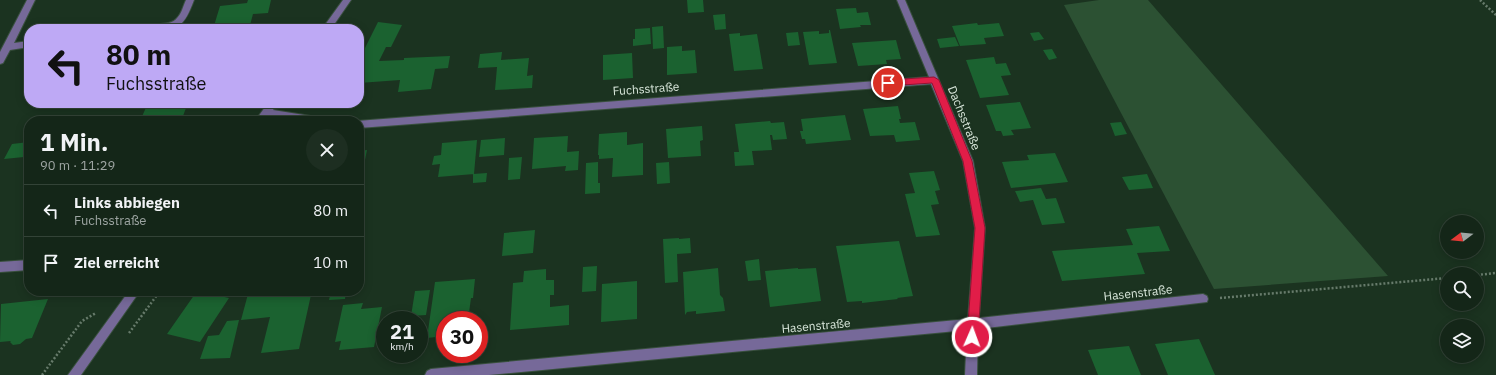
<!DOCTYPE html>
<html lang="de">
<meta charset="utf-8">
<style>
:root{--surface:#142618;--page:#1d2e21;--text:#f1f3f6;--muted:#9da5a2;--line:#334337}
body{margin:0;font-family:"IBM Plex Sans",sans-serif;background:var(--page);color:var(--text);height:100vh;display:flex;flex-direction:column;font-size:15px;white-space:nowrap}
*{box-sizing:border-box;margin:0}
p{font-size:13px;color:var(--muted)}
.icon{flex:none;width:22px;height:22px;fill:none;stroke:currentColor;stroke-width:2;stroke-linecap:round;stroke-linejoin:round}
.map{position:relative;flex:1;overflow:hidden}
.sheet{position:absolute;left:24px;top:116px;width:340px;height:180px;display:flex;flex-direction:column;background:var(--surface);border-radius:16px;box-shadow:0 2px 10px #0003,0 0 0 1px var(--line)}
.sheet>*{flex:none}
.guide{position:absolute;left:24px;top:24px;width:340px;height:84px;border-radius:16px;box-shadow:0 2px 10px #0003,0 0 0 1px var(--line);background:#bea9f5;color:#111;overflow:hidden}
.needle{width:26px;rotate:254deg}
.controls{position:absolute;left:1440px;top:215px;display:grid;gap:8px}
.controls a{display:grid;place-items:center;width:44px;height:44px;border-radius:50%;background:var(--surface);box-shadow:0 2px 10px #0003,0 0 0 1px var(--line);font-size:20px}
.speed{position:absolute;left:376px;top:311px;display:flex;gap:8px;font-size:20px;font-weight:700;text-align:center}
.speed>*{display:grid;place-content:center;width:52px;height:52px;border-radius:50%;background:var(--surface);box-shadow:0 2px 10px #0003,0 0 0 1px var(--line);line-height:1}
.speed small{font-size:10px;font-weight:400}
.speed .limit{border:6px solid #d22;background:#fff;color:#111}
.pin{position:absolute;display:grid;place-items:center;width:34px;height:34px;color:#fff;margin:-17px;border:2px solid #fff;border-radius:50%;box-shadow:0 1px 4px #0007}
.me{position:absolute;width:44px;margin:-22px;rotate:2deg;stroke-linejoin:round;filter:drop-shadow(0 0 3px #0008)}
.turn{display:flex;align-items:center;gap:14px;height:84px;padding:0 16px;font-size:18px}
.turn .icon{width:52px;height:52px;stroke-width:2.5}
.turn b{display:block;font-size:28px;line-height:34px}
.round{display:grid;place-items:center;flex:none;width:42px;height:42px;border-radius:21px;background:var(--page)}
.head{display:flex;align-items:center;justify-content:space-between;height:68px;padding:0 16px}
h1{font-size:24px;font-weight:700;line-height:30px}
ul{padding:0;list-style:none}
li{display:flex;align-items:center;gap:12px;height:52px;padding:0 16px;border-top:1px solid var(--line)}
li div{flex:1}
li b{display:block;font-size:15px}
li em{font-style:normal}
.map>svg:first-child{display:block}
.green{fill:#2c5133}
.building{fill:#1b6230}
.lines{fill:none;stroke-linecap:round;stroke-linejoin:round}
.minor-casing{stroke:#39503e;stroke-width:2}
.path{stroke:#677b6b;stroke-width:2.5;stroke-dasharray:2 2;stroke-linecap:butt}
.minor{fill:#766999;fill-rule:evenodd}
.route{fill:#e11d48;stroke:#92132f}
.labels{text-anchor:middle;stroke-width:4;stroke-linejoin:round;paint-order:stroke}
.street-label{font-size:12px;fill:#d9e7db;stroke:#1b3320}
</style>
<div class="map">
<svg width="1496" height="375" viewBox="0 0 1496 375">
<rect width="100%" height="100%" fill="#1b3320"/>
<path class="green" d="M1099,0H1148L1388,276L1214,289L1064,5Z"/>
<path class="building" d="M248,0H271L268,13L253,14L249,29H213L220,6L247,3Z
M687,0H703L704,12L688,13Z
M856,8L857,13L868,12L871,25H860L861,27L840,29L836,9Z
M725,14L726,29L715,30L713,15Z
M378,22L402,25L391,47H386L379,61L404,60V58L450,56L448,68L435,69L431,89L398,92L400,80L359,83V60Z
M977,23L978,25L999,23L1004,36L984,38L986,44L960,46L952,26Z
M663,26L664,48L653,49L652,27Z
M650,28L651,44L633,46V39H635V29Z
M829,30H830L837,63L809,65L803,32L819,31V34L829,33Z
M798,32L800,45L788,46L786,33Z
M1039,32L1044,39L1034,41L1030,33Z
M740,33V36L757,34L763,69L734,71L729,34Z
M955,37L959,46L940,48L937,39Z
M896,40L901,59L886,60L887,64L858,66L852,43Z
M682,46V51L695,50L697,73L667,75V47Z
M1052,49L1057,58L1049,60L1043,50Z
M502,52L501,60L529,58L527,76L533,75L532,88L495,90L497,67L478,68L480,54Z
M632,53L633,78L603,80V55Z
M994,57L996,64L1006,63L1011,75L1001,76L1009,95L980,98L966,60Z
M1020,102L1031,128L1011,130L1014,135L1003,136L1001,131H996L986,105Z
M148,103H188L181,121H140Z
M898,106L901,119H899L900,123L915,122L920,140L896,142L894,135L870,136L863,109Z
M845,115L851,140L806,144L805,139H802L800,131H803L801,119Z
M770,121L771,123L784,122L787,139L773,140L772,135H770L772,150L752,151L754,165L735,166L734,152H739L735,124Z
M1121,122L1127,134L1115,136L1110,123Z
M702,126L703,140L700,141L701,156L668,158L666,129Z
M627,132V145L643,143V175L612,177L613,158L599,159V155H598L599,134Z
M568,136L567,152L579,151L578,170L565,171L566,166L532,169L534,138Z
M505,138L504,155L479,157L481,140Z
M477,140L474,174L438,177L440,164L432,165L434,156L441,155L442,143Z
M29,142V147L24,157L4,159L12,144Z
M367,150L363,170H359V151Z
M1055,153L1068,182L1011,188L1002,162L1029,160L1027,155Z
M522,157L520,179L508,180L509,158Z
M598,162V183H600V193L585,194L586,163Z
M669,162L670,183L657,184L656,163Z
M934,171L940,190L935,191L939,204L931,205L940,235L916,237L905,194L915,193L909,173Z
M487,173L486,182L473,183V174Z
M1147,174L1153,188L1129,190L1122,177Z
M1041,188L1046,199L1056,198L1065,223L1042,225L1033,200L1020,202L1015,191Z
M1159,226L1170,251L1137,253L1145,274L1062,281L1052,251L1133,245L1126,229Z
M535,230L533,253L502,256L504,233Z
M679,238V239L690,238L691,253L677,254L678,282L665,283L663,239Z
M899,241L913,296L897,298L898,299L862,303V301L847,302L836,246Z
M759,259L761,280L748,281L745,261Z
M597,266L596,291L582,292L583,267Z
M718,268L720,295L723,298L725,311L696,314V311L687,312L685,315L683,272Z
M798,268V269L816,268L821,301L770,307L765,271Z
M546,269V280H554V295H550V307L569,305V325L510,330L513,283L523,282L524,271Z
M475,279L473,298H471L468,320H445V336L427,338L435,282Z
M637,281V319L601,322L602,284Z
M430,290L426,315L411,316L415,291Z
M197,291L229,298L200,342L167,334Z
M294,291L293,297L311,295L299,349L261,353L270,317L241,320L248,294Z
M331,291H346L345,299L329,300Z
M48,299L32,338L26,339L20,344L13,345L10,342L11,341L0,342L1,304Z
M363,303L361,309L382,307L374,347L339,350L341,341L335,342L343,305Z
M239,320L230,358L200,359L208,336L219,335L227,321Z
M1199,339L1215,375H1168L1155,344Z
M1129,346L1141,375H1098L1088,350Z"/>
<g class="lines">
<g class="minor-casing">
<path id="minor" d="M27,0H35L14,43L29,41V47L10,50L3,63L0,64V52Z
M186,0H194C182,32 177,29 145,29C152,20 169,28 177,18C182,13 183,6 186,0Z
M343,0H351L331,29H322Z
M897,0H905L973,161L985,228L979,318L1203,294L1207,296L1208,299L1207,302L978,329L977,375H965L967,330L489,375H425L427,371L431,369L968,319L975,228L963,161L931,84L359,128V121H357L929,77Z
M268,103H278L273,110L317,117L322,121H294L268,117L265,121H255Z
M29,260V270L0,272V262Z
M129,291H140L81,375H68Z"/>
</g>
<path class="path" d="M1480,0L1496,15
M1477,275L1496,273
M1220,298L1447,278
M129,333L160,291
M42,375L82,321L96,313"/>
<use href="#minor" class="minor"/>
</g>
<path class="route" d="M934,77L939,80L972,161L985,228L978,337L976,340L972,342L969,340L967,337L975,228L963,161L932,83L888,86L884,83L888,80Z"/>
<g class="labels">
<g class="street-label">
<text transform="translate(646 89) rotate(-4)" y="4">Fuchsstraße</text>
<text transform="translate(964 118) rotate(68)" y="4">Dachsstraße</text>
<text transform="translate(1138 293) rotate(-6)" y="4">Hasenstraße</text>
<text transform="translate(816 326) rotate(-5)" y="4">Hasenstraße</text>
</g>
</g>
</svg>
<div class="controls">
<a><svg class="needle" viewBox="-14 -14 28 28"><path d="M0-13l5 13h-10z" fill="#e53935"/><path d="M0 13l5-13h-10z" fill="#9da5a2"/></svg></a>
<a><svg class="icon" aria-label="search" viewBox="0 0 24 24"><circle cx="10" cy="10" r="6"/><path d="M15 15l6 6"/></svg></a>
<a><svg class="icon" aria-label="layers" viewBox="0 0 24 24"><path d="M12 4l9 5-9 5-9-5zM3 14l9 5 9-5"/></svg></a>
</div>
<div class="speed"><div>21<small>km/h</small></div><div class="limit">30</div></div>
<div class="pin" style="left:888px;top:83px;background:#d93025"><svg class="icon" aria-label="arrive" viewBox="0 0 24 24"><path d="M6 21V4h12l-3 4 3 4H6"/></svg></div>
<svg class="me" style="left:972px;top:337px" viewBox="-20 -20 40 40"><circle r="17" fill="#e11d48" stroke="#fff" stroke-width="3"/><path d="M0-11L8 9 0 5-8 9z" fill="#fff"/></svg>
<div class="guide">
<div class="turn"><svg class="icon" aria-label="left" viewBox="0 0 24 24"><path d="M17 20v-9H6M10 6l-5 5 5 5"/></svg><div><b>80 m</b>Fuchsstraße</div></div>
</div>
<section class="sheet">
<div class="head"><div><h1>1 Min.</h1><p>90 m · 11:29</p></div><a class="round"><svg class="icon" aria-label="close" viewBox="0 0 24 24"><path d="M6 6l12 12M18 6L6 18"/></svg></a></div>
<ul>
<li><svg class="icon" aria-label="left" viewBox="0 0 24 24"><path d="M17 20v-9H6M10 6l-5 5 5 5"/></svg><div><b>Links abbiegen</b><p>Fuchsstraße</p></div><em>80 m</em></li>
<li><svg class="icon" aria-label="arrive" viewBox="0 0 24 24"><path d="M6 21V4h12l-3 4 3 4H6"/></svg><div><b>Ziel erreicht</b></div><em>10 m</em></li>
</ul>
</section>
</div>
